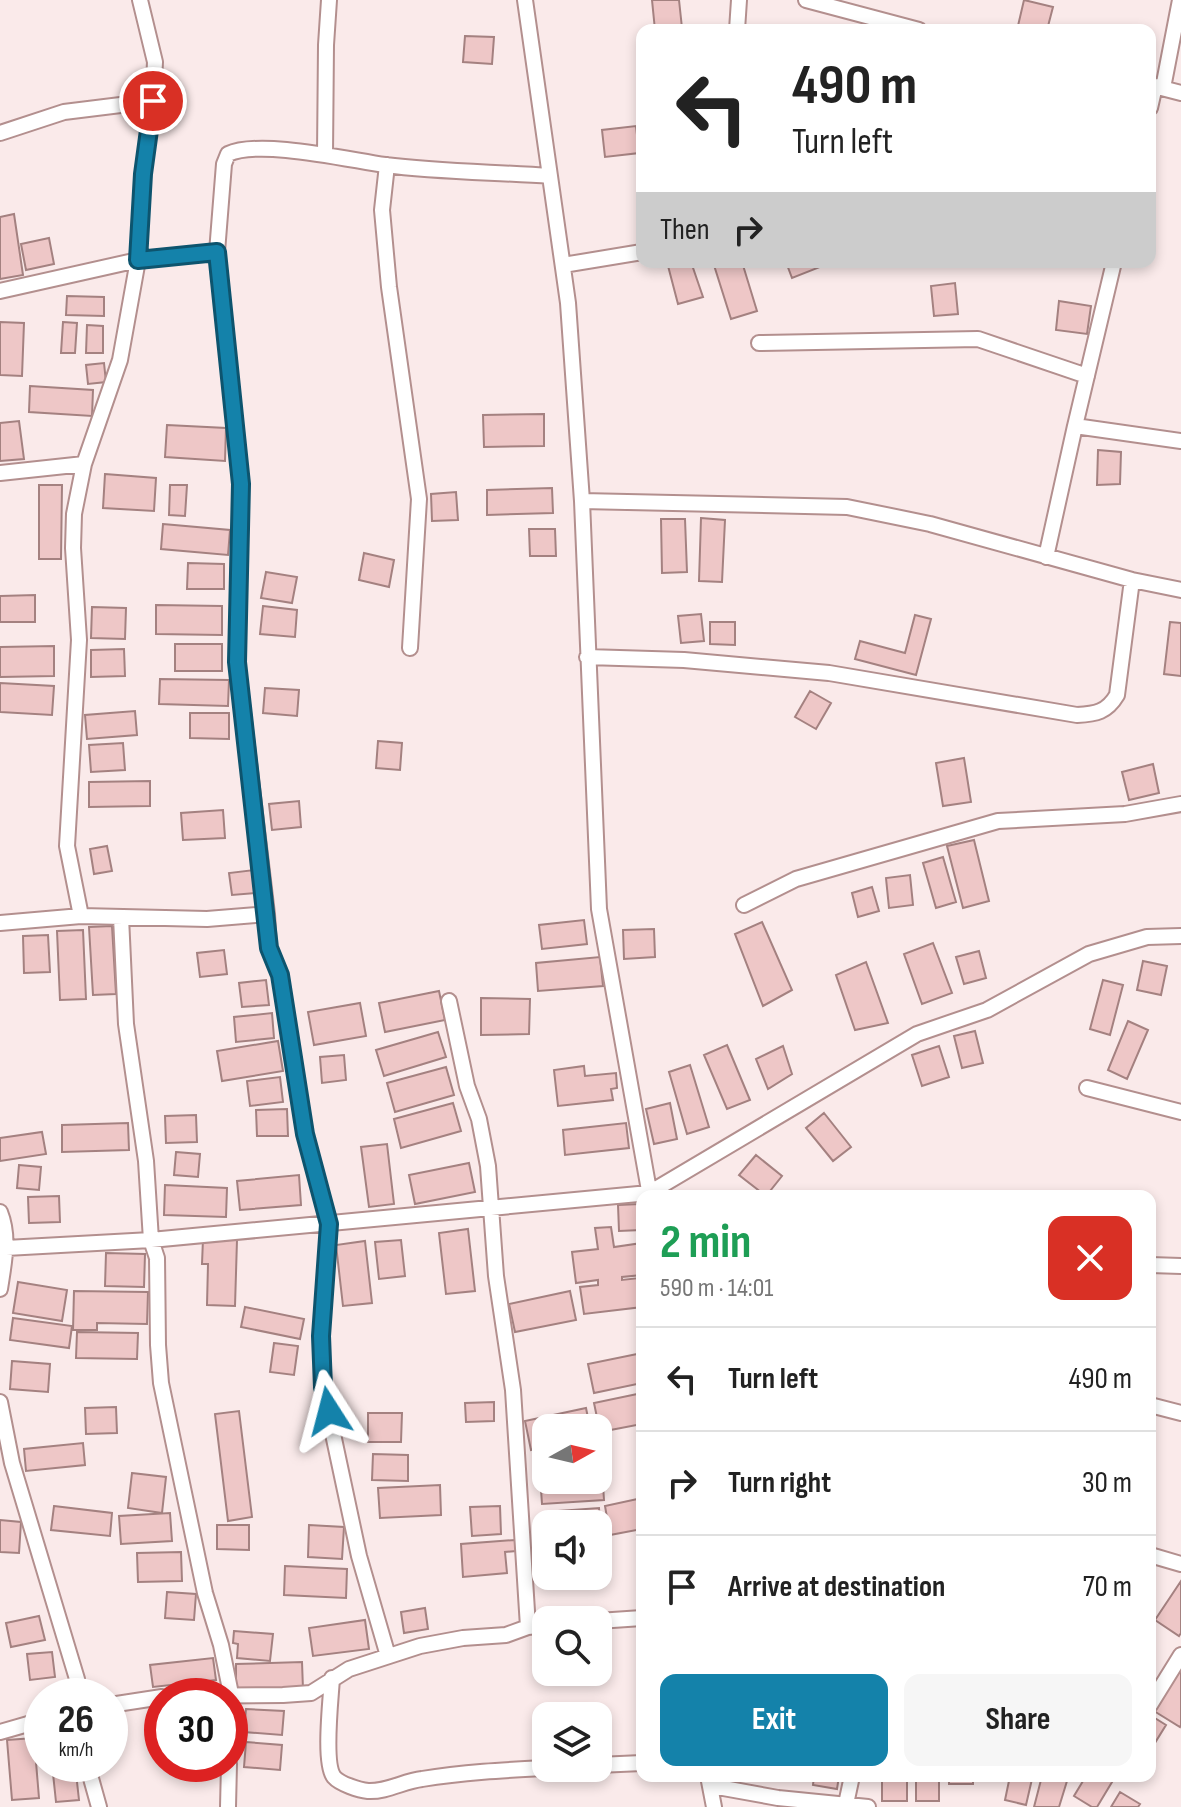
<!DOCTYPE html>
<meta charset="utf-8">
<style>
:root{--surface:#fff;--page:#f6f6f6;--text:#222;--muted:#767676;--line:#e0e0e0;--accent:#1482aa}
body{margin:0;font-family:"Sofia Sans Condensed",sans-serif;background:var(--page);color:var(--text);height:100vh;display:flex;flex-direction:column;font-size:30px;white-space:nowrap}
*{box-sizing:border-box;margin:0}
p{font-size:26px;color:var(--muted)}
.icon{flex:none;width:44px;height:44px;fill:none;stroke:currentColor;stroke-width:2;stroke-linecap:round;stroke-linejoin:round}
.map{position:relative;flex:1;overflow:hidden}
.sheet{position:absolute;left:636px;top:1190px;width:520px;height:592px;display:flex;flex-direction:column;background:var(--surface);border-radius:16px;box-shadow:0 4px 12px #0003}
.sheet>*{flex:none}
.guide{position:absolute;left:636px;top:24px;width:520px;height:244px;border-radius:16px;box-shadow:0 4px 12px #0003;background:#fff;color:var(--text);overflow:hidden}
.needle{width:52px;rotate:82deg}
.tools{position:absolute;left:532px;top:1414px;display:grid;gap:16px}
.tools a{display:grid;place-items:center;width:80px;height:80px;border-radius:16px;background:var(--surface);box-shadow:0 4px 12px #0003;font-size:40px}
.speed{position:absolute;left:24px;top:1678px;display:flex;gap:16px;font-size:40px;font-weight:700;text-align:center}
.speed>*{display:grid;place-content:center;width:104px;height:104px;border-radius:50%;background:var(--surface);box-shadow:0 4px 12px #0003;line-height:1}
.speed small{font-size:20px;font-weight:400}
.speed .limit{border:12px solid #d22;background:#fff;color:#111}
.pin{position:absolute;display:grid;place-items:center;width:68px;height:68px;color:#fff;margin:-34px;border:4px solid #fff;border-radius:50%;box-shadow:0 2px 8px #0007}
.me{position:absolute;width:88px;margin:-44px;rotate:351deg;stroke-linejoin:round;filter:drop-shadow(0 0 6px #0008)}
.turn{display:flex;align-items:center;gap:28px;height:168px;padding:0 24px;font-size:36px}
.turn .icon{width:104px;height:104px;stroke-width:2.5}
.turn b{display:block;font-size:56px;line-height:68px}
.then{display:flex;align-items:center;height:76px;padding:0 24px;background:#0003;gap:16px;font-size:30px}
.round{display:grid;place-items:center;flex:none;width:84px;height:84px;border-radius:16px;background:var(--page)}
.headline{display:flex;align-items:center;justify-content:space-between;height:136px;padding:0 24px}
h1{font-size:48px;font-weight:700;line-height:60px;color:#1e9e55}
.button{display:flex;gap:16px;margin-top:auto;padding:16px 24px}
.button a{flex:1;height:92px;border-radius:16px;background:var(--accent);color:#fff;font-size:32px;font-weight:700;line-height:92px;text-align:center}
.button a+a{background:var(--page);color:var(--text)}
ul{padding:0;list-style:none}
li{display:flex;align-items:center;gap:24px;height:104px;padding:0 24px;border-top:2px solid var(--line)}
li div{flex:1}
li b{display:block;font-size:30px}
li em{font-style:normal}
.map>svg:first-child{display:block}
.building{fill:#eec7c7;stroke:#a48180;stroke-width:2}
.lines{fill:none;stroke-linecap:round;stroke-linejoin:round}
.street-casing{stroke:#b38f8e;stroke-width:18}
.street{stroke:#fff;stroke-width:14}
.route-casing{stroke:#0d546e;stroke-width:20}
.route{stroke:#1482aa;stroke-width:14}
</style>
<div class="map">
<svg width="1181" height="1807" viewBox="0 0 1181 1807">
<rect width="100%" height="100%" fill="#faeaea"/>
<path class="building" d="M652,0H679L682,28L655,30Z
M1024,0L1053,7L1047,30H1017Z
M465,36L494,37L492,64L463,62Z
M636,126L639,153L605,157L602,130Z
M14,214L23,275L0,279V217Z
M49,238L54,264L26,270L21,244Z
M667,262H691L703,297L678,304Z
M713,262H742L757,311L731,319Z
M786,262H819L820,267L792,278Z
M955,283L958,314L934,316L931,286Z
M67,296L104,297V316L66,315Z
M1059,301L1091,306L1087,334L1056,330Z
M0,322L24,323L22,376L0,375Z
M63,322L77,323L75,353H61Z
M87,325L103,326V353H86Z
M104,363L106,382L88,384L86,365Z
M30,386L93,390L92,416L29,412Z
M544,414V446L484,447L483,415Z
M19,421L24,459L0,461V423Z
M167,425L226,428L225,461L165,457Z
M1098,450L1121,452L1120,484L1097,485Z
M105,474L156,478L154,511L103,508Z
M39,485H62L61,559H39Z
M170,485H187L185,516L169,515Z
M552,488L553,513L487,515V490Z
M456,492L458,520L432,521L431,494Z
M701,518L725,520L722,582L699,581Z
M661,519H685L687,572L662,573Z
M163,524L230,530L228,555L161,549Z
M529,529H555L556,556H530Z
M364,553L394,560L389,587L359,580Z
M188,563L224,564V589H187Z
M266,572L297,577L292,603L261,598Z
M35,595V622H0V596Z
M156,605L222,606V635L156,634Z
M263,606L297,610L295,637L260,634Z
M92,607L126,608L125,639L91,638Z
M701,614L704,641L681,643L678,616Z
M915,615L931,619L916,675L855,659L860,641L905,653Z
M710,622H735V645L710,644Z
M1170,622L1181,623V676L1164,674Z
M175,644H222V671H175Z
M54,646V676L0,677V647Z
M124,649L125,676L91,677V650Z
M160,679L229,680L228,706L159,704Z
M0,683L54,686L52,715L0,712Z
M265,688L299,690L297,716L263,713Z
M810,691L831,703L816,729L795,717Z
M135,711L137,735L87,739L85,715Z
M190,713H229V739L190,738Z
M378,741L402,743L400,770L376,768Z
M123,743L125,770L91,772L89,745Z
M964,758L971,802L943,806L936,763Z
M1153,764L1159,793L1129,800L1122,772Z
M150,781V806L89,807V782Z
M299,801L301,827L272,830L269,804Z
M223,810L225,838L183,840L181,813Z
M974,840L989,901L963,908L947,846Z
M107,846L112,871L94,874L90,849Z
M943,857L956,902L936,908L923,863Z
M254,870L256,893L232,895L229,873Z
M910,875L913,905L889,908L886,878Z
M872,887L879,911L858,917L852,893Z
M584,920L587,944L542,949L539,925Z
M762,922L792,990L763,1006L735,934Z
M112,926L116,994L93,995L89,927Z
M654,929L655,957L624,959L623,930Z
M83,930L86,999L60,1000L57,931Z
M48,935L50,972L24,973L23,936Z
M933,943L952,993L922,1004L904,954Z
M224,950L227,974L200,977L197,953Z
M979,951L986,978L964,984L956,957Z
M600,957L603,986L538,991L536,963Z
M1143,961L1167,966L1161,995L1137,990Z
M866,962L888,1023L855,1030L836,975Z
M266,980L269,1005L242,1007L239,983Z
M1103,980L1123,985L1110,1035L1090,1029Z
M439,991L445,1020L385,1032L379,1003Z
M481,998L530,999L529,1034L481,1035Z
M360,1003L366,1036L314,1045L308,1012Z
M272,1013L274,1038L236,1042L234,1017Z
M1128,1021L1148,1030L1127,1079L1108,1070Z
M975,1031L983,1063L962,1068L954,1036Z
M438,1032L446,1057L384,1076L376,1050Z
M278,1041L283,1071L222,1081L217,1051Z
M727,1045L750,1100L727,1109L704,1055Z
M783,1046L792,1074L768,1089L756,1059Z
M939,1046L949,1077L922,1086L912,1055Z
M344,1055L346,1080L322,1083L320,1057Z
M690,1065L709,1127L687,1134L669,1072Z
M584,1066L585,1076L616,1073L617,1088L611,1089L613,1100L558,1106L554,1070Z
M446,1067L454,1095L395,1112L387,1083Z
M280,1077L283,1102L250,1106L247,1081Z
M453,1103L461,1131L401,1148L394,1119Z
M670,1103L677,1139L654,1144L646,1109Z
M287,1109L288,1136H257L256,1110Z
M824,1113L851,1147L833,1161L806,1128Z
M196,1115L197,1142L166,1143L165,1116Z
M128,1123L129,1150L62,1152V1125Z
M626,1123L629,1148L565,1155L563,1130Z
M42,1132L46,1154L0,1161V1138Z
M387,1144L394,1204L369,1207L361,1147Z
M176,1152L200,1154L198,1177L174,1175Z
M756,1155L782,1176L766,1196L739,1175Z
M469,1163L475,1192L415,1204L409,1175Z
M19,1165L41,1167L39,1190L17,1188Z
M299,1175L301,1205L240,1210L237,1181Z
M165,1185L227,1188L226,1217L164,1215Z
M59,1196L60,1222L29,1223L28,1197Z
M640,1204L641,1230L619,1231L618,1205Z
M611,1227L614,1247L642,1243V1275L622,1277V1280L639,1278L642,1307L584,1314L580,1287L598,1285V1280L576,1283L572,1252L598,1249L595,1228Z
M468,1229L475,1291L446,1294L439,1233Z
M203,1239L237,1240L235,1306L207,1305L208,1264H202Z
M401,1240L405,1276L379,1279L375,1242Z
M365,1241L372,1303L343,1306L336,1245Z
M106,1253L145,1254L144,1287L105,1286Z
M18,1282L67,1290L62,1321L13,1313Z
M74,1291L148,1292L147,1324L97,1323V1330H73Z
M570,1291L576,1320L515,1332L509,1304Z
M245,1307L304,1319L300,1339L241,1327Z
M13,1318L72,1326L69,1348L10,1340Z
M77,1332L138,1333L137,1359L76,1358Z
M274,1343L298,1346L294,1375L270,1372Z
M642,1353V1383L594,1393L588,1364Z
M12,1361L50,1364L48,1392L10,1389Z
M642,1393V1424L600,1432L594,1403Z
M494,1402V1421L466,1422L465,1403Z
M116,1407L117,1433L86,1434L85,1408Z
M586,1408L590,1428H546V1447L531,1450L525,1421Z
M239,1411L252,1517L228,1521L215,1414Z
M368,1413H402L401,1442H368Z
M83,1443L85,1465L26,1471L24,1449Z
M373,1454L408,1455V1481L372,1480Z
M602,1470L604,1500L542,1504L540,1475H546V1480H598V1471Z
M132,1473L166,1477L162,1513L128,1508Z
M440,1485L441,1515L380,1518L378,1488Z
M642,1498V1529L610,1535L605,1506Z
M54,1506L112,1513L110,1536L51,1530Z
M500,1506L501,1534L472,1536L470,1507Z
M599,1508L601,1536H598V1524H546V1531L545,1512Z
M170,1513L172,1541L121,1544L119,1516Z
M0,1520L21,1522L19,1553L0,1552Z
M217,1525H249V1550L217,1549Z
M309,1525L344,1527L342,1559L308,1557Z
M515,1540L516,1551L505,1552L507,1573L463,1577L461,1544Z
M181,1552L182,1581L138,1582L137,1553Z
M285,1566L347,1569L346,1598L284,1595Z
M1181,1581V1633L1179,1636L1155,1620Z
M167,1592L196,1594L194,1620L165,1618Z
M425,1608L428,1629L404,1633L401,1612Z
M39,1616L45,1640L11,1647L6,1623Z
M365,1620L369,1649L313,1656L309,1628Z
M234,1631L273,1634L270,1661L237,1658L238,1644L233,1643Z
M52,1652L55,1677L30,1680L27,1654Z
M213,1658L216,1680L153,1687L150,1665Z
M302,1662L303,1689L236,1690V1664Z
M1181,1669V1725L1180,1727L1154,1711Z
M246,1709L284,1711L282,1735L244,1732Z
M1150,1715L1166,1725L1153,1746L1150,1744Z
M34,1738L39,1798L12,1800L7,1740Z
M246,1742L282,1745L280,1770L244,1767Z
M52,1764H75L79,1800L56,1802Z
M814,1776H839L837,1789L813,1785Z
M882,1776H907V1801H882Z
M916,1776H939V1801H916Z
M949,1776H973V1784H949Z
M1010,1776L1032,1779L1026,1805L1005,1800Z
M1042,1776L1067,1781L1059,1807H1034Z
M1086,1776H1102L1112,1782L1097,1807H1092L1074,1796Z
M1120,1792L1140,1804L1138,1807H1111Z"/>
<g class="lines">
<g class="street-casing">
<path id="street" d="M525,0L568,303L582,501L599,909L650,1196
M806,0L919,30
M737,30L739,0
M1150,85L1181,93
M1163,88L1180,0
M1150,108L1155,86
M0,133L64,112L153,101
M325,154L326,45L329,0
M387,165L382,210L389,287L419,499L410,648
M1114,262L1075,426L1181,441
M563,265L642,252
M0,291L138,260L217,252
M759,343L978,339L1087,376
M0,473L84,464
M582,501L847,507L930,524L1132,580L1181,590
M1046,557L1075,426
M587,657L684,660L829,673L1077,715C1096,714 1107,712 1117,695L1132,580
M744,905L796,879L998,821L1125,814L1181,804
M267,914L237,662L241,484L217,252L224,164L228,154C260,139 349,160 385,165C439,172 496,172 550,176
M81,916L67,846L79,640L73,548L74,514L84,464L120,360L138,260L143,174L153,101L155,62L140,0
M121,917L126,1024L146,1161L151,1240L157,1258L158,1345L161,1383L205,1593L221,1645L231,1694L230,1731
M0,923L81,916L207,919L267,914L269,948L280,975L305,1134L329,1224L321,1336L323,1387L359,1556L388,1656
M449,1001L467,1086L479,1119L488,1166L496,1276L513,1390L528,1627
M1087,1088L1181,1112
M0,1212C10,1237 4,1262 0,1289
M6,1248L151,1240L649,1193L917,1034L987,1010L1089,954L1147,937L1181,936
M1150,1265L1181,1266
M0,1402L12,1463L77,1679L79,1696
M1150,1405L1181,1413
M1150,1555L1181,1564
M598,1621L642,1618
M332,1678C331,1698 323,1763 334,1777C340,1784 359,1790 368,1791C387,1792 404,1781 422,1779C463,1772 505,1770 546,1768
M169,1696L283,1695L311,1693L349,1669L420,1646L463,1638L506,1635L528,1627L546,1625
M110,1705L162,1697
M1150,1705L1181,1655
M0,1732L42,1720
M87,1764L99,1807
M598,1765L642,1763
M708,1776L714,1807
M712,1786L778,1798L868,1807
M846,1804L852,1776
M228,1807L229,1764"/>
</g>
<use href="#street" class="street"/>
</g>
<g class="lines">
<g class="route-casing">
<path id="route" d="M153,101L143,174L138,260L217,252L241,484L237,662L269,948L280,975L305,1134L329,1224L321,1336L323,1387L329,1411"/>
</g>
<use href="#route" class="route"/>
</g>
</svg>
<div class="tools">
<a><svg class="needle" viewBox="-14 -14 28 28"><path d="M0-13l5 13h-10z" fill="#e53935"/><path d="M0 13l5-13h-10z" fill="#767676"/></svg></a>
<a><svg class="icon" aria-label="sound" viewBox="0 0 24 24"><path d="M4 9h4l5-4v14l-5-4H4zM17 9q2 3 0 6"/></svg></a>
<a><svg class="icon" aria-label="search" viewBox="0 0 24 24"><circle cx="10" cy="10" r="6"/><path d="M15 15l6 6"/></svg></a>
<a><svg class="icon" aria-label="layers" viewBox="0 0 24 24"><path d="M12 4l9 5-9 5-9-5zM3 14l9 5 9-5"/></svg></a>
</div>
<div class="speed"><div>26<small>km/h</small></div><div class="limit">30</div></div>
<div class="pin" style="left:153px;top:101px;background:#d93025"><svg class="icon" aria-label="arrive" viewBox="0 0 24 24"><path d="M6 21V4h12l-3 4 3 4H6"/></svg></div>
<svg class="me" style="left:329px;top:1411px" viewBox="-20 -20 40 40"><path d="M0-17L14 15 0 8-14 15z" fill="#1482aa" stroke="#fff" stroke-width="4"/></svg>
<div class="guide">
<div class="turn"><svg class="icon" aria-label="left" viewBox="0 0 24 24"><path d="M17 20v-9H6M10 6l-5 5 5 5"/></svg><div><b>490 m</b>Turn left</div></div>
<div class="then">Then<svg class="icon" aria-label="right" viewBox="0 0 24 24"><path d="M7 20v-9h11M14 6l5 5-5 5"/></svg></div>
</div>
<section class="sheet">
<div class="headline"><div><h1>2 min</h1><p>590 m · 14:01</p></div><a class="round" style="background:#d93025;color:#fff"><svg class="icon" aria-label="close" viewBox="0 0 24 24"><path d="M6 6l12 12M18 6L6 18"/></svg></a></div>
<ul>
<li><svg class="icon" aria-label="left" viewBox="0 0 24 24"><path d="M17 20v-9H6M10 6l-5 5 5 5"/></svg><div><b>Turn left</b></div><em>490 m</em></li>
<li><svg class="icon" aria-label="right" viewBox="0 0 24 24"><path d="M7 20v-9h11M14 6l5 5-5 5"/></svg><div><b>Turn right</b></div><em>30 m</em></li>
<li><svg class="icon" aria-label="arrive" viewBox="0 0 24 24"><path d="M6 21V4h12l-3 4 3 4H6"/></svg><div><b>Arrive at destination</b></div><em>70 m</em></li>
</ul>
<div class="button"><a>Exit</a><a>Share</a></div>
</section>
</div>
